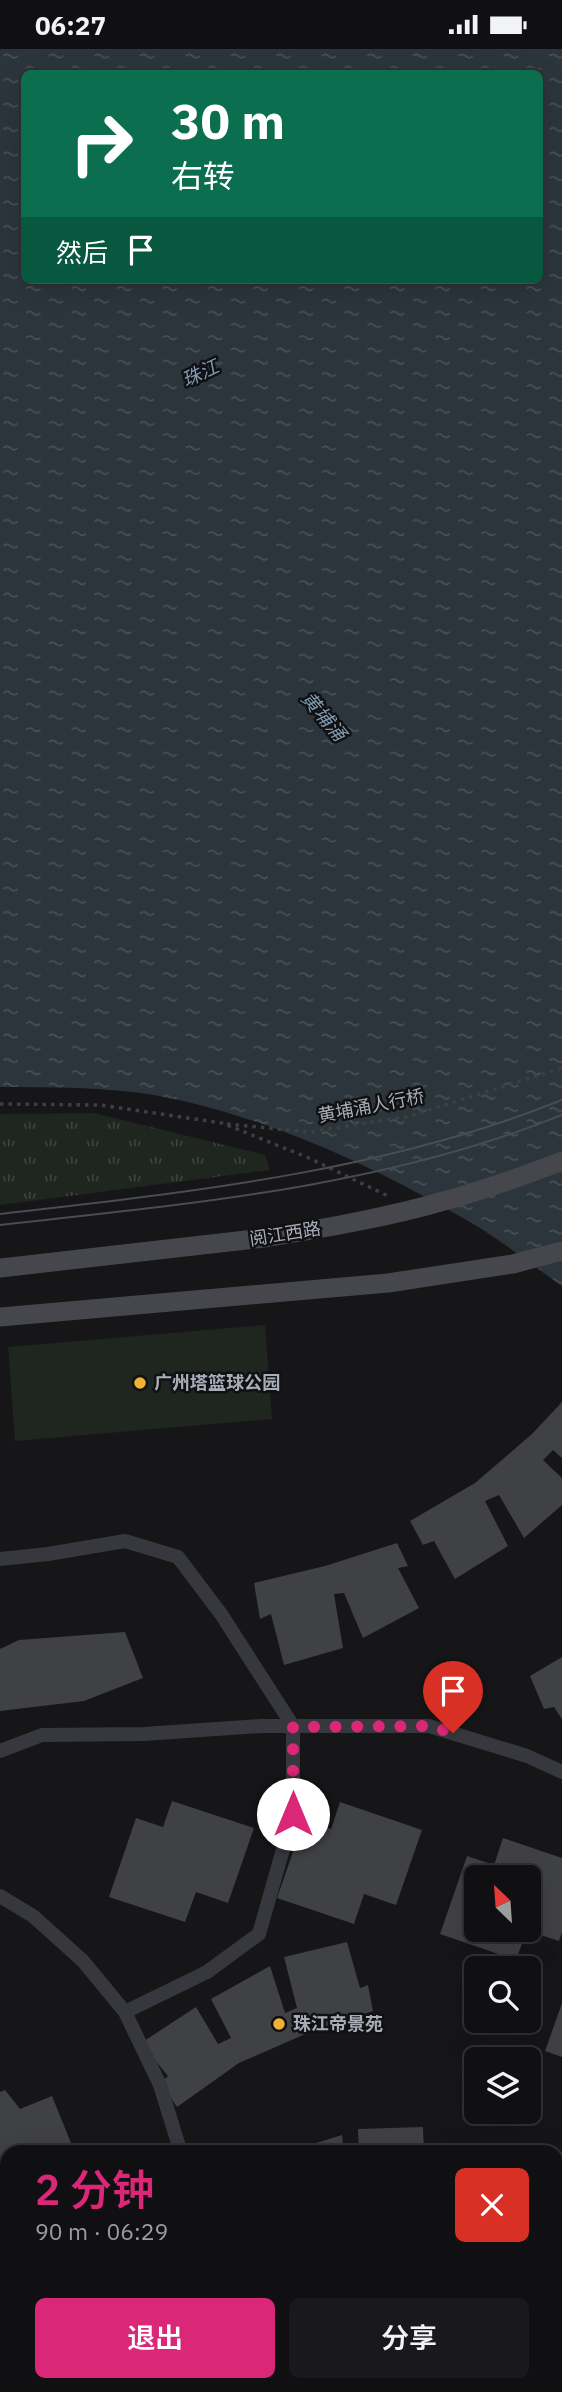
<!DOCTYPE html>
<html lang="zh">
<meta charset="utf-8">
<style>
:root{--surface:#101012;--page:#19191b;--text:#f1f3f6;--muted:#9c9d9f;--line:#303032;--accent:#db2777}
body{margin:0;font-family:"IBM Plex Sans","Noto Sans SC",sans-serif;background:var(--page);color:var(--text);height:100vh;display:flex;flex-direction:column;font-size:26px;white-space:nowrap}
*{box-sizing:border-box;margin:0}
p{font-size:23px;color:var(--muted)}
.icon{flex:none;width:38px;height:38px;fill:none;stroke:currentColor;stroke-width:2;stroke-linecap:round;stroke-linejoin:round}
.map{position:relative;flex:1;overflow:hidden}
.drawer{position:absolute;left:0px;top:2096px;width:564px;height:247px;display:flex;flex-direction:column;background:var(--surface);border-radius:21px 21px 0 0;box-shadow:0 7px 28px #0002,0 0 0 2px var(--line)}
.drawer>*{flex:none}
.top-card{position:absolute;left:21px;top:21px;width:522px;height:214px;border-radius:10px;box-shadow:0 7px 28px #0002,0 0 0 2px var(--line);background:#0b6e4f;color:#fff;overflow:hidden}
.needle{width:46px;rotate:335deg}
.controls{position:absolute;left:464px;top:1816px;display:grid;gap:14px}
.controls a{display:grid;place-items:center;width:77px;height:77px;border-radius:10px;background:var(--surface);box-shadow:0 7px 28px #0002,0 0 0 2px var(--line);font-size:35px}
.pin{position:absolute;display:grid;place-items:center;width:60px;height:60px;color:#fff;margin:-72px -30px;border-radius:50% 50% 50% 0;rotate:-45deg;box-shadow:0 0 7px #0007}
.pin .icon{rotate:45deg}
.me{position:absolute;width:77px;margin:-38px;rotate:0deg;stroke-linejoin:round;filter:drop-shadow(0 0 5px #0008)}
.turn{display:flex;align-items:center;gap:24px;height:147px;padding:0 35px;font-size:32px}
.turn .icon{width:91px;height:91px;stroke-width:2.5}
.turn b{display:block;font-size:49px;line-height:60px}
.then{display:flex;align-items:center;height:66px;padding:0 35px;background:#0003;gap:14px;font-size:26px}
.round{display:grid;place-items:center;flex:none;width:74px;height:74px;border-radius:10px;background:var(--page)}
.head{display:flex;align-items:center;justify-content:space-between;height:119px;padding:0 35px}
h1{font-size:42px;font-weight:600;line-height:52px;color:var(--accent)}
.cta{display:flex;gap:14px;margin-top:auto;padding:14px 35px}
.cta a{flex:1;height:80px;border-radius:10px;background:var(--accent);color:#fff;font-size:28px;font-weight:600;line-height:80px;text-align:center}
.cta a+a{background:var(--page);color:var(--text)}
.status{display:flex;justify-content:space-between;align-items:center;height:49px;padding:0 35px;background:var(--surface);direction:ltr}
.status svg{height:19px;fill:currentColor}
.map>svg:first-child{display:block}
.park{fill:url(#park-tufts)}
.garden{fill:#1e261f}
.water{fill:url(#water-ripples);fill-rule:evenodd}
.building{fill:#404145}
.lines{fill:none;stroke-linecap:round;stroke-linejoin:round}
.path{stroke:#3d3f44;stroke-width:3.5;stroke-dasharray:3.5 5;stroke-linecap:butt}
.street{stroke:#37383d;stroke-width:14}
.secondary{stroke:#45474d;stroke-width:19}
.tram{stroke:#4a4c52;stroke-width:2}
.secondary-bridge{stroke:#45474d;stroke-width:19}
.route{stroke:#db2777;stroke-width:12;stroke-dasharray:0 21.6}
.poi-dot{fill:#f2b134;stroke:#111113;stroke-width:2.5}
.labels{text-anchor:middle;stroke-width:5;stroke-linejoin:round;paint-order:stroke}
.street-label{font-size:18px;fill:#a8adb8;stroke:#111113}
.poi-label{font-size:18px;font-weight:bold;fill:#a8adb8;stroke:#111113;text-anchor:start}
.water-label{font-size:19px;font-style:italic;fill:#7f9bb3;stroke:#111113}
</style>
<div class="status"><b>06:27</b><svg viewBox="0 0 49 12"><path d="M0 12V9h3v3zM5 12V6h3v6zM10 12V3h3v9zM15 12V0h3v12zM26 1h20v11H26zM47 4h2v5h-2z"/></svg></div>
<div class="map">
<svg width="562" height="2343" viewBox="0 0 562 2343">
<defs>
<pattern id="park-tufts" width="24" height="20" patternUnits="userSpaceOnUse" patternTransform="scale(1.75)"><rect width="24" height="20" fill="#1e261f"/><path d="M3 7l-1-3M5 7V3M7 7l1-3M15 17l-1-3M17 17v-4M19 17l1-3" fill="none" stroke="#3c433d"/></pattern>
<pattern id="water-ripples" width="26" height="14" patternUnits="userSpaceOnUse" patternTransform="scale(1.75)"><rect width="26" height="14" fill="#2c353c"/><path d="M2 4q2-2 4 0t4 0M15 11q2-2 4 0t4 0" fill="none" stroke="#485056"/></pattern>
</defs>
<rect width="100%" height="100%" fill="#161618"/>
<path class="park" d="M94,1064L265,1106L270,1121L0,1156V1065Z"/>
<path class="garden" d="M265,1276L272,1370L15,1392L8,1298Z"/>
<path class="water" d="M0,0H562V1237C533,1217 505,1194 475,1176C376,1118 268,1067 154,1046C104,1038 52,1038 0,1038ZM24,24H539V231H24Z"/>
<path class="building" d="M562,1353V1409L553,1401L543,1411L562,1429V1456L524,1489L499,1446L485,1452L508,1497L455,1530L434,1492L423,1496L410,1472L475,1434L532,1385Z
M397,1494L408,1517L398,1519L419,1559L363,1589L344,1544L334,1545L343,1599L284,1616L271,1565L260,1570L254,1534L325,1517Z
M125,1583L143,1629L84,1652L0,1662V1600L19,1591Z
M562,1608V1670L554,1658L544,1660L530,1627Z
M172,1752L254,1779L228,1854L196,1843L185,1873L109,1848L136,1769L163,1778Z
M340,1753L422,1781L396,1856L364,1845L354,1875L277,1849L304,1771L331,1780Z
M503,1789L562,1809V1883L559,1892L528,1882V1829H476V1881H527L516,1911L440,1885L467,1807L494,1816Z
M347,1893L360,1939L368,1936L373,1962L303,1986L239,2014L177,2058L161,2034L168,2027L141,1994L196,1958L218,1995L231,1989L211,1950L270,1917L285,1964L297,1959L284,1908Z
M562,1954V2008L545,2002Z
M5,2041L20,2060L52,2047L75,2104H7V2166L0,2169V2043Z
M423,2078L424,2104H359L358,2080Z
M342,2086L344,2104H287V2103Z
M7,2199V2304L0,2305V2202Z
M562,2271V2343H537L539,2336H556V2286Z
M190,2336H256V2343H190Z
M270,2336H333L334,2343H270Z
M349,2336H407V2337L385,2343H351Z"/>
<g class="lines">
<path class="path" d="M0,1055L100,1056L222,1074L309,1109L388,1147
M227,1075L310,1083L410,1067L562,1019"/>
<path class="street" d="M0,1510L48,1505L125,1492L178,1508L221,1565L293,1677V1765L259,1885L207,1923L125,1963
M0,1702L42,1686L144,1685L261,1677H429L527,1707L562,1723
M0,1847L33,1867L83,1912L125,1963L160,2036L181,2104
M148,2343L152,2336"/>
<path class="secondary" d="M0,1219L264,1189
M0,1268L388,1234L513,1215L562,1202"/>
<path class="tram" d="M0,1165C190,1143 383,1123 562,1051
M0,1176C189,1155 384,1138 562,1066"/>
<path class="secondary-bridge" d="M264,1189C324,1179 385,1169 444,1152C484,1141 523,1127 562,1112"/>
</g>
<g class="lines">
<path class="route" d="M293,1765V1678L429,1677L453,1684"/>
</g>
<g class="poi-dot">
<circle cx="140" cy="1334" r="7"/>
<circle cx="279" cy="1975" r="7"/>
</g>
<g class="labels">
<g class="street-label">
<text transform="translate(371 1057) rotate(-11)" y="6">黄埔涌人行桥</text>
<text transform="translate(285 1185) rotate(-9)" y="6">阅江西路</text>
</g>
<g class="poi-label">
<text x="154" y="1340">广州塔篮球公园</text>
<text x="293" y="1981">珠江帝景苑</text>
</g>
<g class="water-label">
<text transform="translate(200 324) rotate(-25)" y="7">珠江</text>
<text transform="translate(324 667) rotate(50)" y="7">黄埔涌</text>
</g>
</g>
</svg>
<div class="controls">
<a><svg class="needle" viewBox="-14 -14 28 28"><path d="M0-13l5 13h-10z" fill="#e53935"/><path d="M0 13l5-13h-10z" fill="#9c9d9f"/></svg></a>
<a><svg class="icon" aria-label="search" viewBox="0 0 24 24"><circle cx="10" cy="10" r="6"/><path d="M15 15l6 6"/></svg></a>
<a><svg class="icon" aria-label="layers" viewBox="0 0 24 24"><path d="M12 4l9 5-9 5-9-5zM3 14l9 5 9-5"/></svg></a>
</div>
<div class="pin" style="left:453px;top:1684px;background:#d93025"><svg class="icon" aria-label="arrive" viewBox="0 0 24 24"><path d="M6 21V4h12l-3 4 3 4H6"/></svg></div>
<svg class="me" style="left:293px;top:1765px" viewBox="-20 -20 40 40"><circle r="19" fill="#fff"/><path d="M0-13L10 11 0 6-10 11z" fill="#db2777"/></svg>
<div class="top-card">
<div class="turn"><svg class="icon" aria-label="right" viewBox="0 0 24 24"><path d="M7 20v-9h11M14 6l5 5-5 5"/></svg><div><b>30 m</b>右转</div></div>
<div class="then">然后<svg class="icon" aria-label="arrive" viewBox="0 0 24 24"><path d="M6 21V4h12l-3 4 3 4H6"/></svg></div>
</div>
<section class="drawer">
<div class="head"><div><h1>2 分钟</h1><p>90 m · 06:29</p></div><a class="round" style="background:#d93025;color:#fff"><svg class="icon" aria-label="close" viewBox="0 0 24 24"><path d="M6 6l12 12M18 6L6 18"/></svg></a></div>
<div class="cta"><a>退出</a><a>分享</a></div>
</section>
</div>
